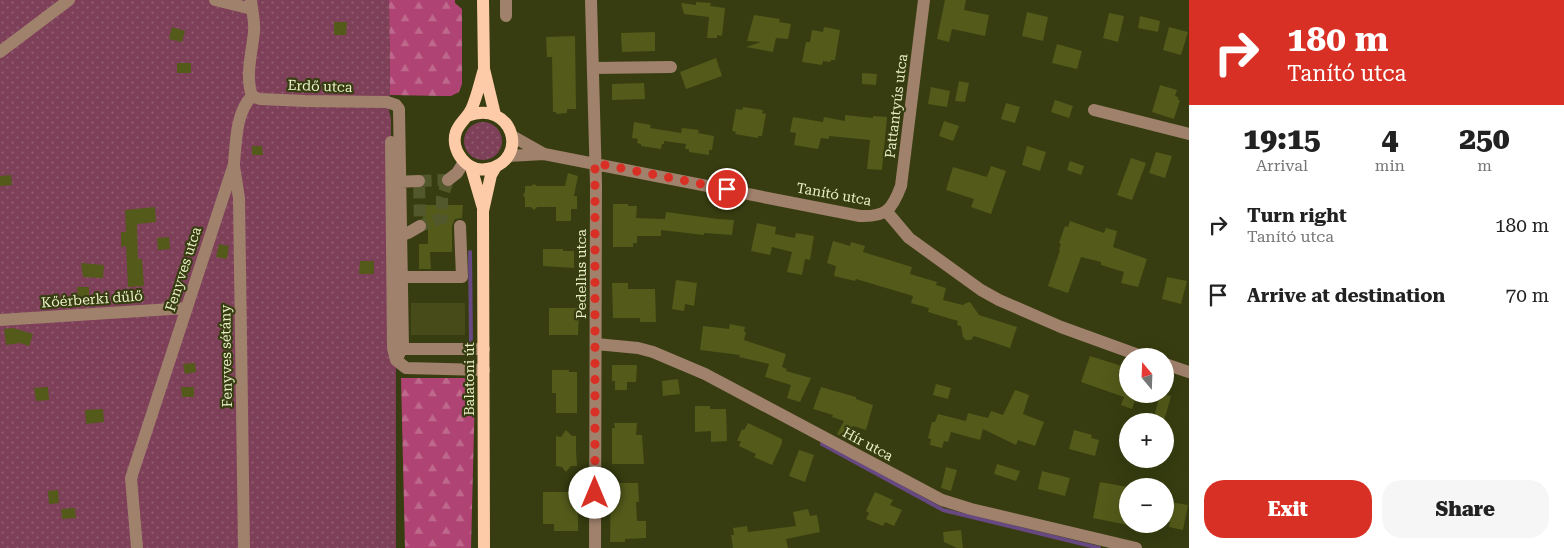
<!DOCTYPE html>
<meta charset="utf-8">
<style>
:root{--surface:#fff;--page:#f6f6f6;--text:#222;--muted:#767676;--accent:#d93025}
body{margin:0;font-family:"Roboto Serif",serif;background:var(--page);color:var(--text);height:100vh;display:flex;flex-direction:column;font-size:19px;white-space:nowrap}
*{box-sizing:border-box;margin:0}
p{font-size:16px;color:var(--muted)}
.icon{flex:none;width:28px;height:28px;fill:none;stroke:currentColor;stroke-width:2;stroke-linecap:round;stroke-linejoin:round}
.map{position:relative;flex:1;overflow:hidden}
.details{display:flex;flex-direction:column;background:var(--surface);width:375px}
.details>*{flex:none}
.banner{background:#d93025;color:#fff;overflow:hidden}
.needle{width:32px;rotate:341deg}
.controls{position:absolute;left:1119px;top:348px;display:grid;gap:10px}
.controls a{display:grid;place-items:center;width:55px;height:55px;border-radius:50%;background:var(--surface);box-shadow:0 5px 20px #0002;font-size:25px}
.pin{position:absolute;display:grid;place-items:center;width:42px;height:42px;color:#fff;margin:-21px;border:2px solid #fff;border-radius:50%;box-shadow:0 1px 5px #0007}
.me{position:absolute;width:55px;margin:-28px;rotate:0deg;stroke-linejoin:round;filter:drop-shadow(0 0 4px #0008)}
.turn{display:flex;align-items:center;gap:18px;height:105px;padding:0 15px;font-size:22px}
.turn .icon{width:65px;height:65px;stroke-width:2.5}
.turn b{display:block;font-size:35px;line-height:42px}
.eta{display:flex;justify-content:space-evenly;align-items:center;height:85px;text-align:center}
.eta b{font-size:30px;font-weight:800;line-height:35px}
.action{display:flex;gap:10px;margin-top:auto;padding:10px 15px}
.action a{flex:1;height:58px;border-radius:20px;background:var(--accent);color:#fff;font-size:20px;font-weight:800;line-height:58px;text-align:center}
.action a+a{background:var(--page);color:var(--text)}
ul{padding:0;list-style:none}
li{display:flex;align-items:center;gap:15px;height:70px;padding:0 15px}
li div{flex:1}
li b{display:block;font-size:19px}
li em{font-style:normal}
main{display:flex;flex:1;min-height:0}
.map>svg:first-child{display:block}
.built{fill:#464b19}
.green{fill:url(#green-dots)}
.forest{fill:url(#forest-firs)}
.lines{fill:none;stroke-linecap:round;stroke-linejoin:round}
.stream{stroke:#674881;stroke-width:4}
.building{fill:#535a1a}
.minor-tunnel{stroke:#52582b;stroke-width:12;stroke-dasharray:12 6;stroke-linecap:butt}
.minor{stroke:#a0816c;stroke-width:12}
.major{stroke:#fecba8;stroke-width:12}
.route{stroke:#d93025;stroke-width:9;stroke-dasharray:0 16.2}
.labels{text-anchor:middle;stroke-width:4.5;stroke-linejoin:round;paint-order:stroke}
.street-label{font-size:14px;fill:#e8efc6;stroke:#373d10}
</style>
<main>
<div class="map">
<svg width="1189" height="548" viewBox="0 0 1189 548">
<defs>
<pattern id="green-dots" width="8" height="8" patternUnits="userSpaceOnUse" patternTransform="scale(1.25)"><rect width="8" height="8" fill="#7e4059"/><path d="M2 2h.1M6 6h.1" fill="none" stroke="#905c6f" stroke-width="1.8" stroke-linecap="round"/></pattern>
<pattern id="forest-firs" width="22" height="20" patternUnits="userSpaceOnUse" patternTransform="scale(1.25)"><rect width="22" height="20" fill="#af4474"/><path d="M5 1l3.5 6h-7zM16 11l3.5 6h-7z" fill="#be688c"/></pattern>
</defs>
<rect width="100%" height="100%" fill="#373d10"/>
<path class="built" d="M411,303H465V335H411Z"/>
<path class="green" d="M0,0H389L390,95L387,102L391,119V239L396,360V548H0Z
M464 141a19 19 0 1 1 38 0a19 19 0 1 1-38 0Z"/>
<path class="forest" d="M389,0H455V3L462,9V84L459,92L451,96H442L390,95Z
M401,378H469L475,391L471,548H405Z"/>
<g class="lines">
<path class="stream" d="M470,252L471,344
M822,444L943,510L1099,548"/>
</g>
<path class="building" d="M945,0H966L964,10L989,15L985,36L952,29L949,42L937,39Z
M696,2L711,3L710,6L725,8L722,36L717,35V38H707L709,17L684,14L681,3L696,5Z
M1027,12L1048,17L1043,41L1022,36Z
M1109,13L1124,16L1118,42L1103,38Z
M754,15L780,19L779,22L791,24L788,39L776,38L773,52L746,47L761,42L747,41Z
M1140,16L1160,21L1158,32L1138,28Z
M334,22H347L346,35H334Z
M172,27L185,31L182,42L169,39Z
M824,27L840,30L835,60H831L830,62L823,61L822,65L802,62L806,42H810L812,30L823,32Z
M1169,27L1188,32L1181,55L1163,50Z
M655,32V51L622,52L621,33Z
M575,36L576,109H567V113L556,114V112H553L552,57H547L546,37Z
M1057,44L1082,51L1077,69L1052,63Z
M716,58L722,76L686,89L680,72Z
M177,63H191V73H177Z
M862,73L877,74L876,85L862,84Z
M959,81L969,83L965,102L955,101Z
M644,83L645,99L612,100V84Z
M1160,85L1177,90L1175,96L1178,97V100H1180L1174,119L1152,112Z
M931,87L950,91L947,107L928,104Z
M1055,100L1073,106L1069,118L1051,112Z
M1006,103L1020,107L1015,123L1001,119Z
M743,107L763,110L762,113L766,114L762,136H758V138L735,134L736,132L732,131L736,109L742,110Z
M845,115L873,118V116L887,117L882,170L867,169L870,140L829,136V139L821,138L818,149L794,145L796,133L790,132L793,117L823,122L824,117L845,121Z
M944,121L959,126L953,141L939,136Z
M634,122L651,125L650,128L681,133L682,128L699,130L698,133L714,136L712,150H709V155L689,152V149H685L686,144L664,141V144H662L661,149L641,146V144L637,143L638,139L632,138Z
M252,146H262L263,155H252Z
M1027,146L1046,152L1040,171L1022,165Z
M1156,152L1172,156L1165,178L1149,173Z
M1131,158L1146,163L1132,200L1117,195Z
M1070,161L1084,166L1081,175L1067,170Z
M991,166L1006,171L991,214L971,207L974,199L946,190L953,167L987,177Z
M568,173L578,176L574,196H577V209H571V221H556V207H537L534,210L531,207H525V198L523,195L525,192V186H531L534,184L537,186H565Z
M11,175L12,185L0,186V176Z
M613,204H628V206H637L636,218L665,219L666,212L718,219L734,220L732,235L704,233V235L661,230V236H637V243H633V247H613Z
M423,205H463L462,218L455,219L452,226V252H430L431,269H419V244H428V223L423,219Z
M155,207L156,222L137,224L138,259H142L144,286L128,287L126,246L121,247V232H126L125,210Z
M1070,221L1104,233L1106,228L1117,231L1113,247L1147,259L1138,287L1121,283L1124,272L1101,265V262L1081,257L1068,293L1048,286L1060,250H1059L1061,244L1059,243L1065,226L1068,227Z
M757,223L776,227L775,234L795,238L796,233L814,236L810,260L805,259L802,275L787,272L792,252L772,247L770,255L751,251Z
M169,237L170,249L158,250L157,238Z
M833,241L850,246L851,242L865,246L863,252L912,267L910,274L937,282L936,285L946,288L943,300L963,305L966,303L970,302L979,315L1017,327L1010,348L974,336L971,340H966L963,337L961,326L957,325L958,321L928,312L929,308L911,303L913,296L856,279L855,281L834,276L836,266L827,263Z
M219,244L229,246L227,259L216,257Z
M543,249H563V251H574V268L543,266Z
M360,261H374V274H359Z
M81,263L104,265L103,278L83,277Z
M1167,277L1187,281L1181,304L1162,299Z
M676,280L697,283L694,306L685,304L684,311L672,309Z
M612,283H628V289H655L656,322H640V318H613Z
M77,287H89V296L78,297Z
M549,308H579L578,335H549Z
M730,324L745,327L744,332H746L744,340L786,354L782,367L787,369L786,371L811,378L800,402L787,398L791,385L765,377L769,364L739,357L740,355L700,350L703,326L729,329Z
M13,328L33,334L29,346L20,343L6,345L4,329Z
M1090,356L1128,368V394H1137L1132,409L1121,405L1124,397L1081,382Z
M195,363L196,372L185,374L183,364Z
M612,365H637L636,382H627V390H615V381H612Z
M552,370H569V372H577V413H556V393H552Z
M678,379L680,394L663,396L662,381Z
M936,384L951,388L948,399L933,395Z
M48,387L49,400L36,401L34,388Z
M181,387H194V397H182Z
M821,387L856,397V399L873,405L866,430L853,426L847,439L837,434L844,421L832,417L833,415L813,409Z
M1015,390L1029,395L1023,414L1044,422L1035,446L1018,440L1016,445L983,429L980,440L951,432L948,442L944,441L942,448L930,445L931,439L928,438L932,422H935L938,414L966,421L968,413L988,418L991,411L1003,415Z
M1160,394L1171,396L1164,421H1153Z
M695,406H710V409H726L727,441L711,442V431L695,432Z
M103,409L104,422L86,424L85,410Z
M614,423H637L636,435H642L644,464H612V428H615Z
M748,423L782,439V443L772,465L754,457L756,454L739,446L741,441H737L742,429L744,430Z
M566,430L572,436H576V451L577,466H571L566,472L562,467L556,466V436L561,437Z
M1074,430L1092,435L1091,438L1099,440L1095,456L1069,449Z
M799,450L814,455L805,482L789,476Z
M997,464L1020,471L1016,481L994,474Z
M946,467L957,470L951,491L941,488Z
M1042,471L1070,478L1065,496L1038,489Z
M1100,482L1128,487V525L1093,518Z
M611,483H638L639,502H636L637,521H646V538L625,539V542H610Z
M58,490L59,503L49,504L48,491Z
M543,492H578V531H554V524H543Z
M875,492L893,500L890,505L902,510L894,526L885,522L883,526L866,519L869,513L866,511Z
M1165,501L1188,505L1183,530L1169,527L1170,522L1165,521Z
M75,508L76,518L62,519L61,509Z
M808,509L810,516L817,515L820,532L786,539L788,548H733L731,535H734L733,528L747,526L748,532L796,526L793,512Z
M961,530L963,548H957L944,542L943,532Z"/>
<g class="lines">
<path class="minor-tunnel" d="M448,180L442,198V218L420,226L419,181Z"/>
<path class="minor" d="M215,0L252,9
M251,0C252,11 255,21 254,32C252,52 245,76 252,96
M591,0L596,184L595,548
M506,16V0
M0,52L69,0
M593,68L671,67
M252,96L260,99L305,101L387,102L396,105L399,109L403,347L396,360
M1094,110L1189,134
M512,136L544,154
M391,142L393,348L396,360L406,368L484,370
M508,156L544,154L860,216C886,217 892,210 901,186L924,0
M234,166L239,198L244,548
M448,180L457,173L464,162
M394,182L419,181
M887,212L909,238L981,290L999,300L1061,327L1141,356
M395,238L408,233L420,226
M394,277H462L460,226
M0,320L187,308
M596,344L638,348L653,352L705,374L942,500L971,509L1136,548
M402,349H484
M1165,364L1189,372
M137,548L131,478L234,164C236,141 236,112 252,96"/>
<path class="major" d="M483,0L484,69L495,115
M467,116C513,98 531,161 487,169C467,173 450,150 456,132C459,123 467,118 471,110C477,97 480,82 484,69
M471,167L483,208
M484,548L483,211L491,175L495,168"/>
</g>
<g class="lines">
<path class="route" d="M595,493V163L727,189"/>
</g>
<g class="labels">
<g class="street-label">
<text transform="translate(320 86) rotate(2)" y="5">Erdő utca</text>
<text transform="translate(896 106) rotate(-83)" y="5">Pattantyús utca</text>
<text transform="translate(834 194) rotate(10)" y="5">Tanító utca</text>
<text transform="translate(183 269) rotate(-72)" y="5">Fenyves utca</text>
<text transform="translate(581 274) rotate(-90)" y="5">Pedellus utca</text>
<text transform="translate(92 299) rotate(-4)" y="5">Kőérberki dűlő</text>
<text transform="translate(226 356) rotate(-91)" y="5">Fenyves sétány</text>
<text transform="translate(469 379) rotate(-90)" y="5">Balatoni út</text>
<text transform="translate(868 444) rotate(28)" y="5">Hír utca</text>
</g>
</g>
</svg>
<div class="controls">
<a><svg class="needle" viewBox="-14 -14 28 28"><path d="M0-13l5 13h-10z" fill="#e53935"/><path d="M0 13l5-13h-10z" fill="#767676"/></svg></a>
<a>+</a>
<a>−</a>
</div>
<div class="pin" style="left:727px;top:189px;background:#d93025"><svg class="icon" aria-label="arrive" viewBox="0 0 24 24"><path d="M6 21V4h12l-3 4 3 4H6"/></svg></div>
<svg class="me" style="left:595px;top:493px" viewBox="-20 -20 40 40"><circle r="19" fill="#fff"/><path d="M0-13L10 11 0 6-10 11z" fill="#d93025"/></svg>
</div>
<section class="details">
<div class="banner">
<div class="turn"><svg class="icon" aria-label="right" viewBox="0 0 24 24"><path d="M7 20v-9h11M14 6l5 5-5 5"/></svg><div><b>180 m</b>Tanító utca</div></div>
</div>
<div class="eta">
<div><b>19:15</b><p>Arrival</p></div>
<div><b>4</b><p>min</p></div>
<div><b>250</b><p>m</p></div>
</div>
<ul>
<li><svg class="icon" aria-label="right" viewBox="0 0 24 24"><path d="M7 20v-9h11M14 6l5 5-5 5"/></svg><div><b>Turn right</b><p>Tanító utca</p></div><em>180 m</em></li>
<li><svg class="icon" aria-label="arrive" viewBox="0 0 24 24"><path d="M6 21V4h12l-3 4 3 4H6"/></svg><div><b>Arrive at destination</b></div><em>70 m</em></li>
</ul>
<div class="action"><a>Exit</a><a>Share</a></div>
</section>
</main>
